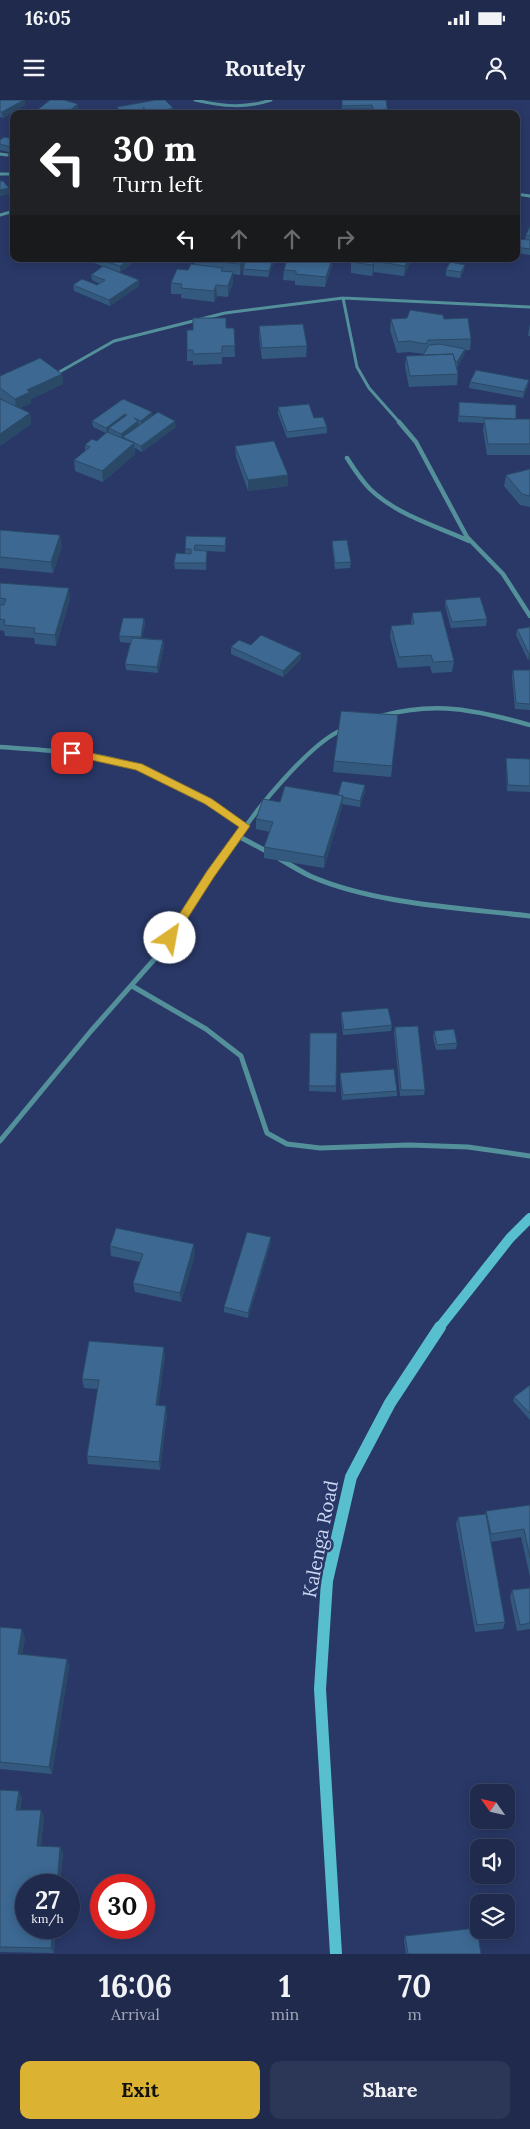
<!DOCTYPE html>
<style>
:root{--surface:#1f2a4d;--page:#2c3657;--text:#f1f3f6;--muted:#a1a7b6;--line:#3c4665;--accent:#dcb233}
body{margin:0;font-family:Lora,serif;background:var(--page);color:var(--text);height:100vh;display:flex;flex-direction:column;font-size:19px;white-space:nowrap}
*{box-sizing:border-box;margin:0}
p{font-size:16px;color:var(--muted)}
.icon{flex:none;width:28px;height:28px;fill:none;stroke:currentColor;stroke-width:2;stroke-linecap:round;stroke-linejoin:round}
.map{position:relative;height:1854px;overflow:hidden}
.sheet{display:flex;flex-direction:column;background:var(--surface);flex:1}
.sheet>*{flex:none}
.guide{position:absolute;left:10px;top:10px;width:510px;height:152px;border-radius:10px;box-shadow:0 2px 12px #0003,0 0 0 1px var(--line);background:#202124;color:#fff;overflow:hidden}
.needle{width:32px;rotate:304deg}
.buttons{position:absolute;left:470px;top:1684px;display:grid;gap:10px}
.buttons a{display:grid;place-items:center;width:45px;height:45px;border-radius:10px;background:var(--surface);box-shadow:0 2px 12px #0003,0 0 0 1px var(--line);font-size:25px}
.speed{position:absolute;left:15px;top:1774px;display:flex;gap:10px;font-size:25px;font-weight:700;text-align:center}
.speed>*{display:grid;place-content:center;width:65px;height:65px;border-radius:50%;background:var(--surface);box-shadow:0 2px 12px #0003,0 0 0 1px var(--line);line-height:1}
.speed small{font-size:12px;font-weight:400}
.speed .limit{border:8px solid #d22;background:#fff;color:#111}
.pin{position:absolute;display:grid;place-items:center;width:42px;height:42px;color:#fff;margin:-21px;border-radius:10px;box-shadow:0 2px 8px #0006}
.me{position:absolute;width:55px;margin:-28px;rotate:33deg;stroke-linejoin:round;filter:drop-shadow(0 0 4px #0008)}
.turn{display:flex;align-items:center;gap:18px;height:105px;padding:0 20px;font-size:22px}
.turn .icon{width:65px;height:65px;stroke-width:2.5}
.turn b{display:block;font-size:35px;line-height:42px}
.lanes{display:flex;align-items:center;height:48px;padding:0 20px;background:#0003;justify-content:center;gap:25px;direction:ltr}
.lanes .off{opacity:.35}
.eta{display:flex;justify-content:space-evenly;align-items:center;height:85px;text-align:center}
.eta b{font-size:30px;font-weight:700;line-height:35px}
.primary-button{display:flex;gap:10px;margin-top:auto;padding:10px 20px}
.primary-button a{flex:1;height:58px;border-radius:10px;background:var(--accent);color:#111;font-size:20px;font-weight:700;line-height:58px;text-align:center}
.primary-button a+a{background:var(--page);color:var(--text)}
.status{display:flex;justify-content:space-between;align-items:center;height:35px;padding:0 25px;background:var(--surface);direction:ltr}
.status svg{height:14px;fill:currentColor}
header{display:flex;justify-content:space-between;align-items:center;height:65px;padding:0 20px;background:var(--surface);font-size:22px;font-weight:700}
.map>svg:first-child{display:block}
.lines{fill:none;stroke-linecap:round;stroke-linejoin:round}
.minor-far2{stroke:#53909a;stroke-width:3}
.minor-far1{stroke:#53909a;stroke-width:4.5}
.minor{stroke:#53909a;stroke-width:5}
.secondary-far1{stroke:#58bfcf;stroke-width:10}
.secondary{stroke:#58bfcf;stroke-width:12}
.wall{fill:#34597e}
.shaded-wall{fill:#2a4966}
.building{fill:#3c6892;stroke:#2a4966}
.route{fill:#dcb233;stroke:#8f7421}
.labels{text-anchor:middle;stroke-width:5;stroke-linejoin:round;paint-order:stroke}
.near-street-label{font-size:19px;fill:#cbd6f3;stroke:#293867}
</style>
<div class="status"><b>16:05</b><svg viewBox="0 0 49 12"><path d="M0 12V9h3v3zM5 12V6h3v6zM10 12V3h3v9zM15 12V0h3v12zM26 1h20v11H26zM47 4h2v5h-2z"/></svg></div>
<header><svg class="icon" aria-label="menu" viewBox="0 0 24 24"><path d="M4 6h16M4 12h16M4 18h16"/></svg>Routely<svg class="icon" aria-label="person" viewBox="0 0 24 24"><circle cx="12" cy="8" r="4"/><path d="M4 21q1-7 8-7t8 7"/></svg></header>
<div class="map">
<svg width="530" height="1854" viewBox="0 0 530 1854">
<rect width="100%" height="100%" fill="#293867"/>
<g class="lines">
<path class="minor-far2" d="M195,0C222,6 244,9 271,0
M0,54L7,55
M0,74H14
M516,94L530,96
M0,115L14,111
M343,198L357,267L369,288L400,323
M54,275L114,241L225,213L343,198L530,207"/>
<path class="minor-far1" d="M399,322L416,342L467,437L503,474L530,516
M347,358C354,369 361,380 370,389C397,415 436,426 469,441
M381,616C436,601 476,610 530,625
M0,647C41,650 83,651 122,662C167,674 207,701 245,726
M246,726C265,699 314,640 344,629"/>
<path class="minor" d="M243,725L245,726
M238,736L268,752
M280,759C290,765 300,771 310,776C374,804 461,808 530,816
M132,886L206,929L241,956L267,1033L287,1044L320,1048L409,1045L468,1047L530,1056
M0,1041L91,931L159,854L211,774L247,725"/>
<path class="secondary-far1" d="M439,1228L510,1138L530,1118"/>
<path class="secondary" d="M336,1854L320,1589L327,1481L351,1377L390,1303L440,1227"/>
</g>
<path class="wall" d="M0,0H25V5L3,18L0,17Z
M342,0H386L388,14H342Z
M117,7L173,8V13L119,14L118,12Z
M14,36V60L9,58L8,52L0,50V40L14,39Z
M530,126V155L516,153V139L525,140L526,135Z
M94,159H133V163L120,172L94,163Z
M275,159L268,177L243,175V169Z
M412,159L404,176L374,172L372,176L351,173V162Z
M490,159H508V162L490,160Z
M195,160L244,164L240,175L233,174V183L228,197L217,196L214,202L181,198V194H171V183L195,165Z
M332,165L325,187L295,185V181L283,180L284,170Z
M446,170H464L460,178L446,176Z
M91,175L139,186L110,206L74,191L73,185H97L100,184L92,180Z
M391,219H444L471,239L470,250H465L464,255L457,268L458,274L457,285L409,287L405,267L406,256H423L424,254L409,252L397,253L390,230Z
M530,223V236H528Z
M259,226L307,246L306,257L262,259L259,237Z
M226,228H234L235,257H222V264L193,265V261H187V250Z
M62,274L63,284L31,299V303L20,308L30,313L31,324L0,346V299L5,301L0,298V276Z
M470,282L528,286L523,298L469,288Z
M123,299L153,316L176,327L142,352L135,348V354L103,382L75,371L74,360L85,351V345L97,341L106,333L93,327L92,321Z
M459,302L516,319H530V355H487L483,330L484,323L458,322Z
M278,307L314,318L327,327V333L287,338L278,314Z
M235,346L288,375V386L248,391L236,357Z
M530,369V407L520,405L504,386L506,375Z
M0,430L62,446L53,473L0,468Z
M186,436L226,443L225,452L207,451L206,470L175,469L174,463L185,454Z
M332,441L351,462L350,468L335,469L332,447Z
M0,483L70,499L56,546L35,544L34,538L5,536L4,531L0,530Z
M445,500L487,519L486,526L451,528L445,506Z
M412,513L454,561L452,572L432,573L430,566L398,568L390,537L391,526L411,524Z
M144,518L145,525L142,538L163,540L164,546L158,573L126,570L125,564L130,543L120,542L119,536Z
M530,527V559L528,560L516,535L517,529Z
M251,545L301,553V559L283,577L231,554V547Z
M513,570H530V610L515,609L512,576Z
M397,626L391,677L333,672L334,661Z
M506,658L530,659V692L507,691L506,664Z
M365,685V691L360,707L342,704V707L324,768L264,758V747L270,732L256,729V719L280,702L338,695Z
M341,912L392,925L391,931L343,935L341,918Z
M395,927L425,990L424,995L400,996L394,932Z
M434,931L457,943L456,949L436,950L433,937Z
M310,933L336,986V992L309,991Z
M340,973L397,991V996L342,1000L340,979Z
M271,1142L248,1218L224,1212V1207Z
M110,1146L195,1154L181,1202L135,1192L133,1183L140,1162L111,1156Z
M165,1256L158,1306L167,1314L160,1370L88,1364L87,1356L98,1289L84,1288L82,1279Z
M530,1285V1320L513,1301L514,1297Z
M530,1405V1477L521,1437L491,1442L505,1522L503,1529L475,1532L456,1424L458,1417L485,1414L486,1411Z
M530,1488V1529L517,1531L510,1497L512,1490Z
M0,1527L25,1538L22,1554L67,1559L69,1567L52,1674L0,1669Z
M0,1690L19,1691L22,1698L20,1710H41L44,1717L41,1746L60,1747L63,1753L60,1785H26L56,1828L54,1853L0,1852Z
M405,1836L481,1854H406L404,1840Z"/>
<path class="shaded-wall" d="M24,0H25V5L3,18L2,12Z
M78,4L79,9L73,14H65Z
M173,8V13L156,14Z
M9,88L10,94L0,96V90Z
M130,159H133V163L120,172V166Z
M242,159H244V164L240,175V164Z
M273,159H275L268,177L269,171Z
M332,159H333L332,165L325,187L326,177Z
M408,159H412L404,176L405,166Z
M374,161V172L372,176L373,165Z
M465,165L464,170L460,178L461,172Z
M233,172V183L228,197V186Z
M139,180V186L110,206L109,200Z
M216,185L217,196L214,202V191Z
M465,249L464,255L457,268V262Z
M62,274L63,284L31,299V303L16,310L15,299L27,290Z
M529,280L528,286L523,298L524,292Z
M152,312L153,318L141,327V321Z
M30,313L31,324L0,346V334Z
M125,314V320L109,328V332L107,334L106,328Z
M138,321L139,327L123,337L124,339L122,340L121,334Z
M175,321L176,327L142,352L141,346Z
M134,343L135,354L103,382L102,371Z
M288,375V386L248,391V380Z
M60,435L62,446L53,473L51,462Z
M69,488L70,499L56,546L55,535Z
M144,518L145,525L141,543V537Z
M163,540L164,546L158,573L157,567Z
M301,553V559L283,577V571Z
M530,553V559L528,560L529,554Z
M365,685V691L360,707V701Z
M343,696L342,707L324,768V757Z
M271,1137V1142L248,1218V1213Z
M194,1144L195,1154L181,1202L180,1193Z
M164,1247L165,1256L157,1314L156,1305Z
M166,1306L167,1314L160,1370L159,1362Z
M22,1529L25,1538L21,1562L18,1554Z
M67,1559L69,1567L52,1674L49,1667Z
M19,1691L22,1698L20,1717L16,1710Z
M41,1710L44,1717L40,1752L37,1746Z
M60,1747L63,1753L60,1785H57Z
M53,1828H56L54,1853L51,1848Z"/>
<path class="building" d="M0,0H24L2,12H0Z
M50,0H64L78,4L65,14H32Z
M156,0H165L173,8L156,13L154,12L149,13L143,7L148,14H123L117,7Z
M342,0H386L388,14H343V9H373L372,5L342,6Z
M238,10L307,12V14H237Z
M4,37L14,39V54L8,53L14,48L0,44V40Z
M0,81H3L9,88L0,90Z
M530,126V136L526,135Z
M516,139L530,140V149L516,147Z
M98,159H130L120,166Z
M195,159H242L240,164L195,160Z
M246,159H273L269,171L243,169Z
M287,159H332L326,177L296,174V171L284,170Z
M353,159H408L405,166L374,161L373,165L351,162Z
M450,162L465,165L461,172L446,170Z
M191,164L223,168L221,171L233,172L228,186L216,185L214,191L181,188L182,184L171,183L177,169L188,170Z
M103,166L139,180L109,200L73,185L82,179L97,185L105,180L91,175Z
M410,210L443,215L444,219L468,218L471,239L428,240L426,244L409,241L398,242L391,219L407,218Z
M193,218H226V228H234L235,246H222V253L193,254V250H187V230H193Z
M303,224L307,246L262,248L259,226Z
M440,244L465,249L457,262L455,260L453,254L423,255L429,245Z
M453,254L458,274L410,276L406,256Z
M40,258L62,274L27,290L30,292L15,299L0,288V276Z
M476,270L529,280L524,292L470,282Z
M0,299L30,313L0,334Z
M123,299L152,312L141,321L134,318L138,321L121,334L109,328L127,315L125,314L106,328L92,321Z
M459,302L516,305V319L459,316Z
M309,304L314,318L323,317L327,327L287,332L278,307Z
M158,312L175,321L141,346L123,337Z
M484,319H530V344H488Z
M107,332L134,343L102,371L74,360L90,347L85,345L92,339L97,341Z
M274,341L288,375L248,380L235,346Z
M530,369V396L522,394L506,375Z
M0,430L60,435L51,462L0,457Z
M186,436L226,437L225,446L195,445L194,450L207,451L206,463H174L176,453L191,454V449H185Z
M347,440L351,462L335,463L332,441Z
M0,483L69,488L55,535L34,533L35,528L4,525L5,520L0,519V505H4L6,499L0,498Z
M480,497L487,519L452,522L445,500Z
M441,511L454,561L433,562L431,555L399,557L391,526L414,524L412,513Z
M123,518H144L141,537L119,536Z
M530,527V553L529,554L517,529Z
M261,535L301,553L283,571L231,547L239,540L251,545Z
M132,538L163,540L157,567L125,564Z
M513,570H530V604L516,603Z
M341,611L398,615L392,666L334,661Z
M506,658L530,659V686L508,685Z
M342,681L365,685L360,701L342,697L343,696L338,695Z
M285,686L343,696L324,757L264,747L273,722L256,719L263,699L280,702Z
M388,908L392,925L344,930L341,912Z
M418,926L425,990H401L395,927Z
M454,929L457,943L437,945L434,931Z
M310,933H337L336,986H309Z
M394,969L397,991L343,995L340,973Z
M116,1128L194,1144L180,1193L133,1183L143,1154L110,1146Z
M247,1132L271,1137L248,1213L224,1207Z
M89,1241L164,1247L156,1305L166,1306L159,1362L87,1356L99,1280L82,1279Z
M530,1285V1313L514,1297Z
M530,1405V1458L524,1429L491,1434L486,1411Z
M486,1414L505,1522L477,1525L458,1417Z
M530,1488V1523L520,1525L512,1490Z
M0,1527L22,1529L18,1554L67,1559L49,1667L0,1662Z
M0,1690L19,1691L16,1710H41L37,1746L60,1747L57,1785H26V1828H53L51,1848L0,1847Z
M477,1828L481,1854H408L405,1836Z"/>
<path class="route" d="M72,649L142,664L212,699L250,726L214,777L173,841H166L164,838L207,771L239,727L205,704L136,670L69,655V650Z"/>
<g class="labels">
<g class="near-street-label">
<text transform="translate(320 1439) rotate(-79)" y="7">Kalenga Road</text>
</g>
</g>
</svg>
<div class="buttons">
<a><svg class="needle" viewBox="-14 -14 28 28"><path d="M0-13l5 13h-10z" fill="#e53935"/><path d="M0 13l5-13h-10z" fill="#a1a7b6"/></svg></a>
<a><svg class="icon" aria-label="sound" viewBox="0 0 24 24"><path d="M4 9h4l5-4v14l-5-4H4zM17 9q2 3 0 6"/></svg></a>
<a><svg class="icon" aria-label="layers" viewBox="0 0 24 24"><path d="M12 4l9 5-9 5-9-5zM3 14l9 5 9-5"/></svg></a>
</div>
<div class="speed"><div>27<small>km/h</small></div><div class="limit">30</div></div>
<div class="pin" style="left:72px;top:653px;background:#d93025"><svg class="icon" aria-label="arrive" viewBox="0 0 24 24"><path d="M6 21V4h12l-3 4 3 4H6"/></svg></div>
<svg class="me" style="left:170px;top:838px" viewBox="-20 -20 40 40"><circle r="19" fill="#fff"/><path d="M0-13L10 11 0 6-10 11z" fill="#dcb233"/></svg>
<div class="guide">
<div class="turn"><svg class="icon" aria-label="left" viewBox="0 0 24 24"><path d="M17 20v-9H6M10 6l-5 5 5 5"/></svg><div><b>30 m</b>Turn left</div></div>
<div class="lanes"><svg class="icon" aria-label="left" viewBox="0 0 24 24"><path d="M17 20v-9H6M10 6l-5 5 5 5"/></svg><svg class="icon off" aria-label="ahead" viewBox="0 0 24 24"><path d="M12 20V5M6 11l6-6 6 6"/></svg><svg class="icon off" aria-label="ahead" viewBox="0 0 24 24"><path d="M12 20V5M6 11l6-6 6 6"/></svg><svg class="icon off" aria-label="right" viewBox="0 0 24 24"><path d="M7 20v-9h11M14 6l5 5-5 5"/></svg></div>
</div>
</div>
<section class="sheet">
<div class="eta">
<div><b>16:06</b><p>Arrival</p></div>
<div><b>1</b><p>min</p></div>
<div><b>70</b><p>m</p></div>
</div>
<div class="primary-button"><a>Exit</a><a>Share</a></div>
</section>
